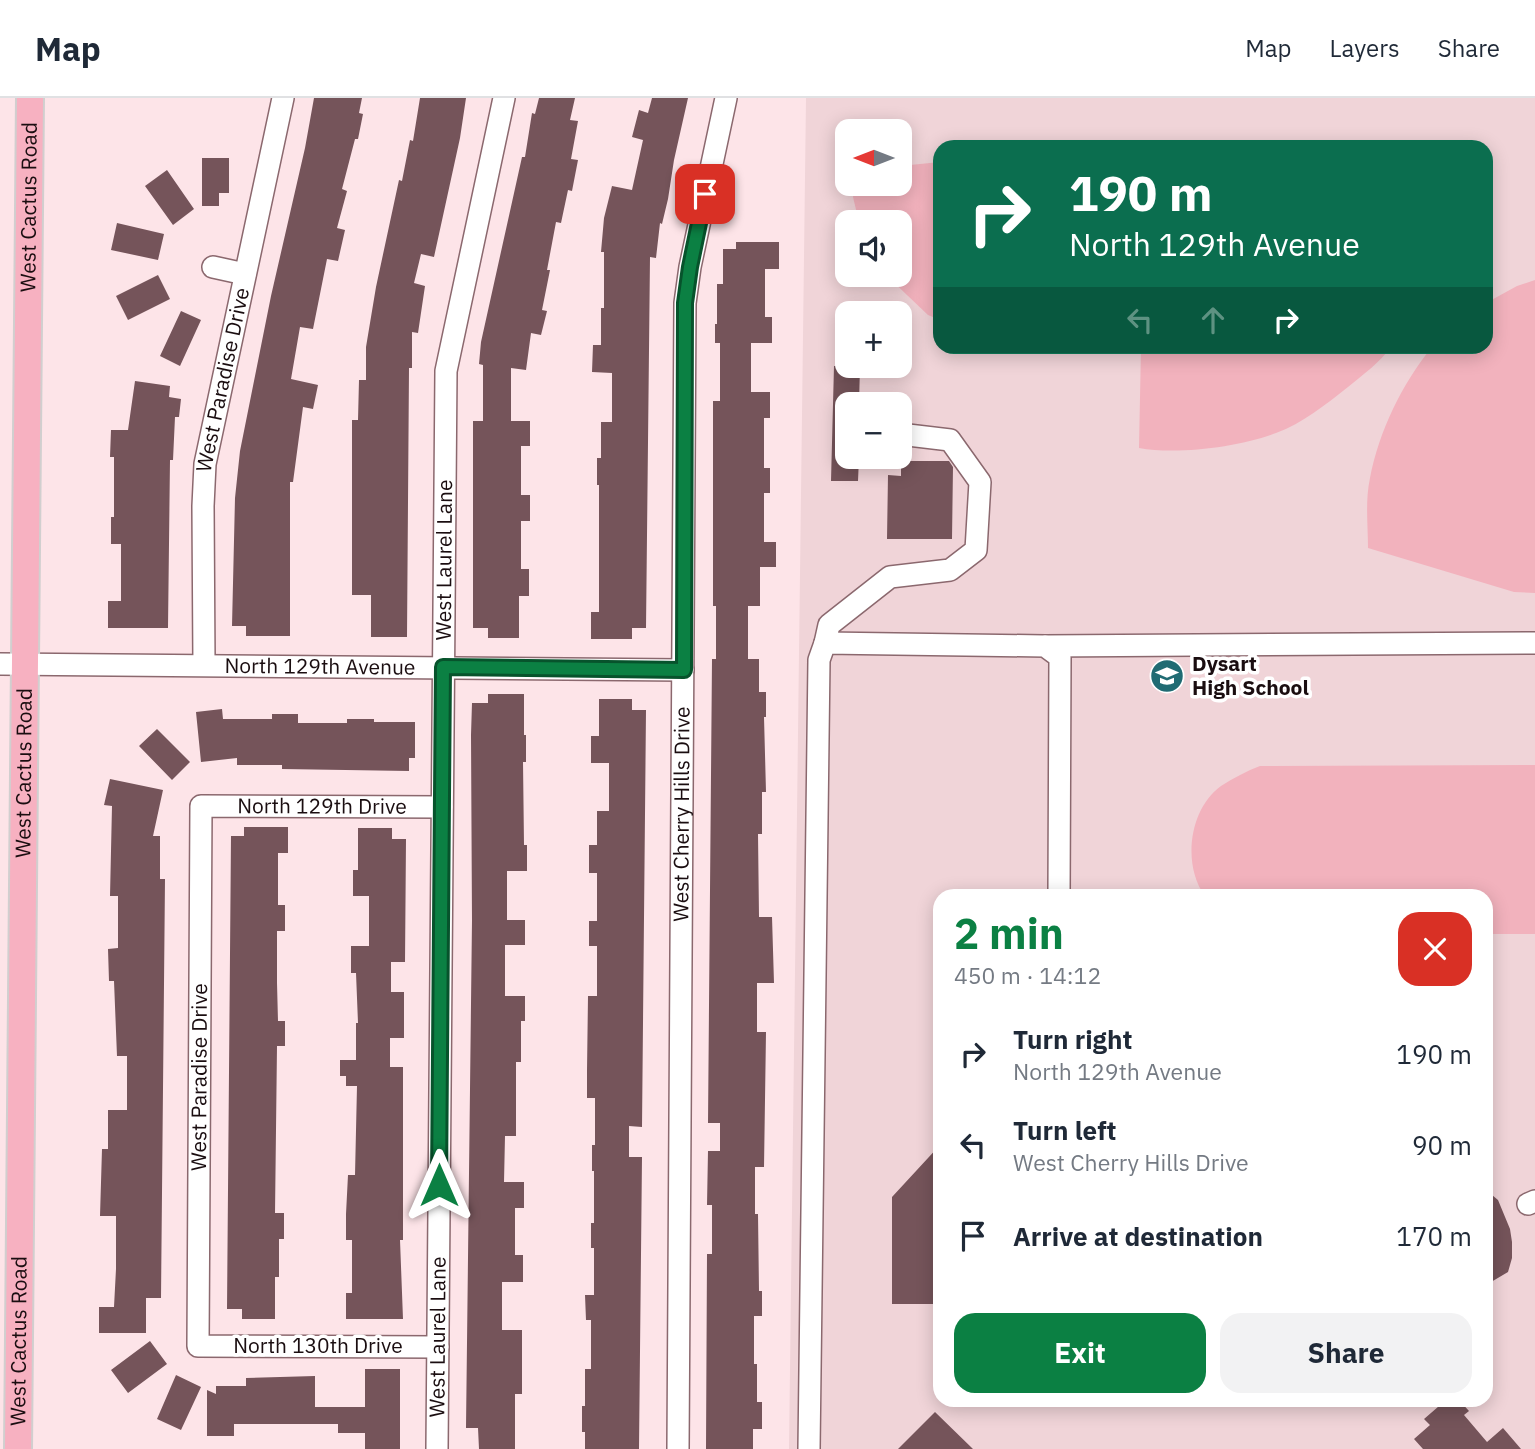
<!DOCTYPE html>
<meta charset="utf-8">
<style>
:root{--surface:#fff;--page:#f2f2f3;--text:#1f2937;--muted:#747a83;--line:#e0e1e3;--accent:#0b8043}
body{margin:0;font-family:"IBM Plex Sans",sans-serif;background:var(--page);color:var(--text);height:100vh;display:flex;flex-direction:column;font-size:26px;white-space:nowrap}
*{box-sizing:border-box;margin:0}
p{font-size:23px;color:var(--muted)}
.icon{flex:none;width:38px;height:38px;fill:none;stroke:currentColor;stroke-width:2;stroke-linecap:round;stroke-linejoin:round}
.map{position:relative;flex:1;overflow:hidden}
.side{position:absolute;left:933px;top:791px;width:560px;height:518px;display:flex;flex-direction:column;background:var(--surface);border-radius:21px;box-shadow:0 4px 18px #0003}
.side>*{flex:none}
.banner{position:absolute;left:933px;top:42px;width:560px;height:214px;border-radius:21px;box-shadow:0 4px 18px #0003;background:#0b6e4f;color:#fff;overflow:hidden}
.needle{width:46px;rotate:270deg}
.buttons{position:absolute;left:835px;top:21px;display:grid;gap:14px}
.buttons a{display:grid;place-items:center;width:77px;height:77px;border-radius:14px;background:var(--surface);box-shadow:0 4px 18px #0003;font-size:35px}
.pin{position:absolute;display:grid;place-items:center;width:60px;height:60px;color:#fff;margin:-30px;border-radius:14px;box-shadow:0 4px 10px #0006}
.me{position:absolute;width:77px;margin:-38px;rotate:0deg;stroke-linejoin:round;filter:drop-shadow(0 0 5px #0008)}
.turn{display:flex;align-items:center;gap:24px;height:147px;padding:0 21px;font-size:32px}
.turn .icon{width:91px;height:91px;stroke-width:2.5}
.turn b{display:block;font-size:49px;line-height:60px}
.lanes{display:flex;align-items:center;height:66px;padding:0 21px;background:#0003;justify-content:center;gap:35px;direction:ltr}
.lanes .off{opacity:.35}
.round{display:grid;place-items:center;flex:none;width:74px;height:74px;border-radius:21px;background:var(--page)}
.summary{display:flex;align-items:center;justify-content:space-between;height:119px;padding:0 21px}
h1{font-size:42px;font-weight:800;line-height:52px;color:var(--accent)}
.action{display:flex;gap:14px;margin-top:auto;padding:14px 21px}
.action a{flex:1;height:80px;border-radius:21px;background:var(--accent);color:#fff;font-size:28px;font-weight:800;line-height:80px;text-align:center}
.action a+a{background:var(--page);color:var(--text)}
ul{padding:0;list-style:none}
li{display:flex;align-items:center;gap:21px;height:91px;padding:0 21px}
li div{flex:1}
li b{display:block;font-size:26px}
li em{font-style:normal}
header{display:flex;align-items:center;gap:42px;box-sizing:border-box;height:98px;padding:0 35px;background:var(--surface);border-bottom:2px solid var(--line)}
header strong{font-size:33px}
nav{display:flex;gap:38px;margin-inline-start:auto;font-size:24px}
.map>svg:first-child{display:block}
.built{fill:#f0d4d8;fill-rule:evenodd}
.green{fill:#f2b2bd}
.building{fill:#75545a}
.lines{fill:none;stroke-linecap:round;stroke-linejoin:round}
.minor-casing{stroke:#8b686e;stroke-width:24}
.major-casing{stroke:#d1cfcf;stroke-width:30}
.minor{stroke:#fff;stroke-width:21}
.major{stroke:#f7b1c1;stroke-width:26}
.route-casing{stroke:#07532c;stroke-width:18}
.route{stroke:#0b8043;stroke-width:12}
.labels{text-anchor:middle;stroke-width:7;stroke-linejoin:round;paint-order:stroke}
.street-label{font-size:21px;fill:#1a0d10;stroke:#fff}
.poi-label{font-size:21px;font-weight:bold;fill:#1a0d10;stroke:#fff;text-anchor:start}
</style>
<header>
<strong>Map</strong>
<nav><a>Map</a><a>Layers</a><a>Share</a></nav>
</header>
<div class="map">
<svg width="1535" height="1351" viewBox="0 0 1535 1351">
<rect width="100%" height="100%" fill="#fde4e8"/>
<path class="built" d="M806,0H1535V1351H789ZM847,33H900V86H847ZM940,49H1486V248H940ZM847,124H900V177H847ZM847,215H900V268H847ZM847,306H900V359H847ZM940,798H1486V1302H940Z"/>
<path class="green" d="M940,64V222L928,217L886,177H900V124H859L853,99L854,86H900V68Z
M1535,182V495L1514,494L1368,450C1368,427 1365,403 1370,380C1379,333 1402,286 1432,249L1486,248V205L1517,188Z
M1141,249V248L1391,249C1379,265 1364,276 1348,289C1325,307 1303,325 1276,335C1240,349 1177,357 1139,350Z
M1535,667V836H1486V798H1205C1182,767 1189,711 1221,688C1233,680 1247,673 1260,668Z"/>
<path class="building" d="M314,0H362L359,15L363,16L358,41H355L342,91L347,93L337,130L345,132L338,163L327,161L313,231L300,229L291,281L318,287L313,311L303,309L293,384H290V538H246V528H232L235,400L240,353L271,198L305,50Z
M420,0H466L460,40L434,159L421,156L414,185L425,188L418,235L412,234V270H409L407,539H371V497H352V322H358L359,282H366V249L376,189L399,82L402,83L410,42L413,43Z
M539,0H575L570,22L578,23L571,61L578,62L572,93L568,92L561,125L556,124L547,172H550L542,212L547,213L541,237L531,235L526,272L511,270V323H530V348H521V397H530V423H521V471H529V498H519V540H488V530H473V323H483V267L479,266L481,244L522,59H525L532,15L535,16Z
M652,0H688L674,62L668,101L662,126L660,125L656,160L650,159L646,530H632V541H591V514H599V387H597V360H601V324H612V275L592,274L593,247H601V210H604V154H601L604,120L612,88L632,92L643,42L632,39L639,12L648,15Z
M202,60H229V95H219V108H202Z
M167,72L194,111L173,127L145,88Z
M117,125L164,136L158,162L111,152Z
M736,144H779V171H765V219H772V245H751V294H770V320H764V370H770V395H764V444H776V469H760V508H748V561H759V594H766V619H764L766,694H762V736H758L759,819H772L774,885H757V934H766L764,1069H755V1116H758L759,1193H762V1218H754V1266H757V1304H762V1331H753V1351H706L707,1156H712V1107H707L708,1053H720V1025H708L712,561H716V508H713V303H720V245H715V226H717V186H723V151H736Z
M158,177L170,201L128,222L116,198Z
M181,213L201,222L180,268L160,258Z
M834,268H860L859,306H847V359H859L858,383H831Z
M135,283L170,288L169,299L181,301L179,319H175L173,362H170L168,530H108V503H121V446H111V419H114V359H110L111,332H128Z
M901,363H949L953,369L952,441H887L888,377L901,378Z
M488,596H524V637H526V664H523L524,747H527V773H507V822H525V847H505V898H525V923H521V964H516V1038H505L504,1084H524V1110H515V1157H523V1184H502V1232H522V1296H515V1351H479L478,1330H466L472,822L471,637L472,605H488Z
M599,601H632V612H646L642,1029L629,1028V1059H642L639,1351H585V1334H582V1308H585V1271H591V1222H586L585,1197H594V1150H591V1125H594V1073H592V1047H595V1000H587V973L588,898H597V848H589V823H597V775H589V747H597V713H609V665H591V638H599Z
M222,611L223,621H272V616H298V625H347V621H374V624H415V660H409V673L282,671V667H237V660L201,664L196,614Z
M157,631L190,664L172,682L139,648Z
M110,681L163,692L153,738H160V781H165L161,1200H146V1235H99V1209H114L116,1171V1118H100L102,1051H108V1012H127V958H117L114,883H109L108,851L118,850V798H110L112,708L104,707Z
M244,729H288V755H278V807H285V833H277V885L278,923H285V948H277L275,1115H284V1141H279V1179H275V1221H242V1211H227L231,738H244Z
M358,730H392V741H406L405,864H391V894H404V940H390V969H403V1142H400L403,1221H346V1195H352V1142H346V1116L348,1077H355L357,988H346V978H340V962H356V925H358L356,875H351V848H369V798H353V772H358Z
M940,1047V1206H892V1099Z
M1486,1092L1498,1102L1510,1131L1512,1144V1160L1508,1174L1486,1187Z
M150,1243L167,1266L128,1295L111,1272Z
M365,1271H400V1351H365V1335H338V1326H234V1338H207V1292L216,1296V1288H246V1280L315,1278V1309H365Z
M176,1277L201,1289L181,1332L157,1321Z
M1446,1302H1459L1469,1313L1464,1317L1487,1344L1503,1330L1521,1351H1423L1414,1341L1430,1327L1424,1321Z
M935,1314L973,1351H898Z"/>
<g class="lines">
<g class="minor-casing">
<g id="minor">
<path d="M213,169L245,176"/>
<path d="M825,545L829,527L890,479L950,472L976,452L980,384L950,342L908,337"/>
<path d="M1045,548L1535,545"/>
<path id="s1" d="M0,566L683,572"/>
<path id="s2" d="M204,567L203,408L205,366L283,0"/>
<path d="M1528,1106L1535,1103"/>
<path id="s3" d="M438,1249L198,1248L201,708L442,709"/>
<path id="s4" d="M437,1351L446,273L504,0"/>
<path id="s5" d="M678,1351L685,205L690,169L726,0"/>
<path d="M809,1351L819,562L825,545L1045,548L1060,559L1059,798"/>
</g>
</g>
<g class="major-casing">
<g id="major">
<path id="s6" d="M18,1351L30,0"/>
</g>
</g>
<use href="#minor" class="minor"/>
<use href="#major" class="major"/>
</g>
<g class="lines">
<g class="route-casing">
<path id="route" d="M439,1087L443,569L684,572L685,205L690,169L705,96"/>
</g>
<use href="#route" class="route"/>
</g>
<defs>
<g id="school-disc" transform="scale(1.75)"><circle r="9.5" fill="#206b73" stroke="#fff"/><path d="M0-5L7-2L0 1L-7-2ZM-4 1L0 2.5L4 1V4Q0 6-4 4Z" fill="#fff"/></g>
</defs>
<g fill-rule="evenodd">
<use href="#school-disc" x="1167" y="578"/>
</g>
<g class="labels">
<g class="street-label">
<text dy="7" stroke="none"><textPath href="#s6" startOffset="1242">West Cactus Road</textPath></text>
<text dy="7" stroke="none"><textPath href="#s2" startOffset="287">West Paradise Drive</textPath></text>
<text dy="7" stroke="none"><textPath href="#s4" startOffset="889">West Laurel Lane</textPath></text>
<text dy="7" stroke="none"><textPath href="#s1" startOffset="320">North 129th Avenue</textPath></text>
<text dy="7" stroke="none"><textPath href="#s6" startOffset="676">West Cactus Road</textPath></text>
<text dy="7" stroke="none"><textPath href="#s3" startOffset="901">North 129th Drive</textPath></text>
<text dy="7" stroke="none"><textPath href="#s5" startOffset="635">West Cherry Hills Drive</textPath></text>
<text dy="7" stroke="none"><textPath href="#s3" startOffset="509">West Paradise Drive</textPath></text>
<text dy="7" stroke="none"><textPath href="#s4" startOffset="112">West Laurel Lane</textPath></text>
<text dy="7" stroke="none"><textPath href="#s6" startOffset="108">West Cactus Road</textPath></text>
<text x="318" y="1255">North 130th Drive</text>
</g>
<g class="poi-label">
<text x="1192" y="573">Dysart<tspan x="1192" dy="24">High School</tspan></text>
</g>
</g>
</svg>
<div class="buttons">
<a><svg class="needle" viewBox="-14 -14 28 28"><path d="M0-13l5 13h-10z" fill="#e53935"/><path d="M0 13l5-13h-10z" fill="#747a83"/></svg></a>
<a><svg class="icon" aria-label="sound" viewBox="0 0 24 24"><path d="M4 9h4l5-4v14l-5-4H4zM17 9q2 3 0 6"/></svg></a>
<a>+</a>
<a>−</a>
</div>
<div class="pin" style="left:705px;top:96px;background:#d93025"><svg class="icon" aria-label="arrive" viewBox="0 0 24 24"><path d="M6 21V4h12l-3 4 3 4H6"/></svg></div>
<svg class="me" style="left:439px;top:1087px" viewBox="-20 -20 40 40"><path d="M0-17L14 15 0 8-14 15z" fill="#0b8043" stroke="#fff" stroke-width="4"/></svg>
<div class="banner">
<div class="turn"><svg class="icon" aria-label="right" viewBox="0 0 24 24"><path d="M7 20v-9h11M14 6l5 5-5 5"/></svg><div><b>190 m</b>North 129th Avenue</div></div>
<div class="lanes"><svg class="icon off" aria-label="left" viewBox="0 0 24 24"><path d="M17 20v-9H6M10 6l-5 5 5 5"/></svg><svg class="icon off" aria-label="ahead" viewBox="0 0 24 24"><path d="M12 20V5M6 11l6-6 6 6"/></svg><svg class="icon" aria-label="right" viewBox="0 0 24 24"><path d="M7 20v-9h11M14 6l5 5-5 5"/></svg></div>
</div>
<section class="side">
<div class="summary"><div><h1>2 min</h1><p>450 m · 14:12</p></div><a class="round" style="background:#d93025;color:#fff"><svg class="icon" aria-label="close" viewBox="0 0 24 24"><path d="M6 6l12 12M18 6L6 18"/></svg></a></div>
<ul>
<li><svg class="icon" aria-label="right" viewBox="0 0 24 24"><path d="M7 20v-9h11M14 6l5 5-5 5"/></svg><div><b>Turn right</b><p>North 129th Avenue</p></div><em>190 m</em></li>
<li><svg class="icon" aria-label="left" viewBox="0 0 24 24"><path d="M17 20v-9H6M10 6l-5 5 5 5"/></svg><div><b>Turn left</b><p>West Cherry Hills Drive</p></div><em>90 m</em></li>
<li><svg class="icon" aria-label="arrive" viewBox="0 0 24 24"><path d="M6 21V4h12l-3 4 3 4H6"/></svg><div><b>Arrive at destination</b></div><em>170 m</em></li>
</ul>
<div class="action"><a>Exit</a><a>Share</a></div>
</section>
</div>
